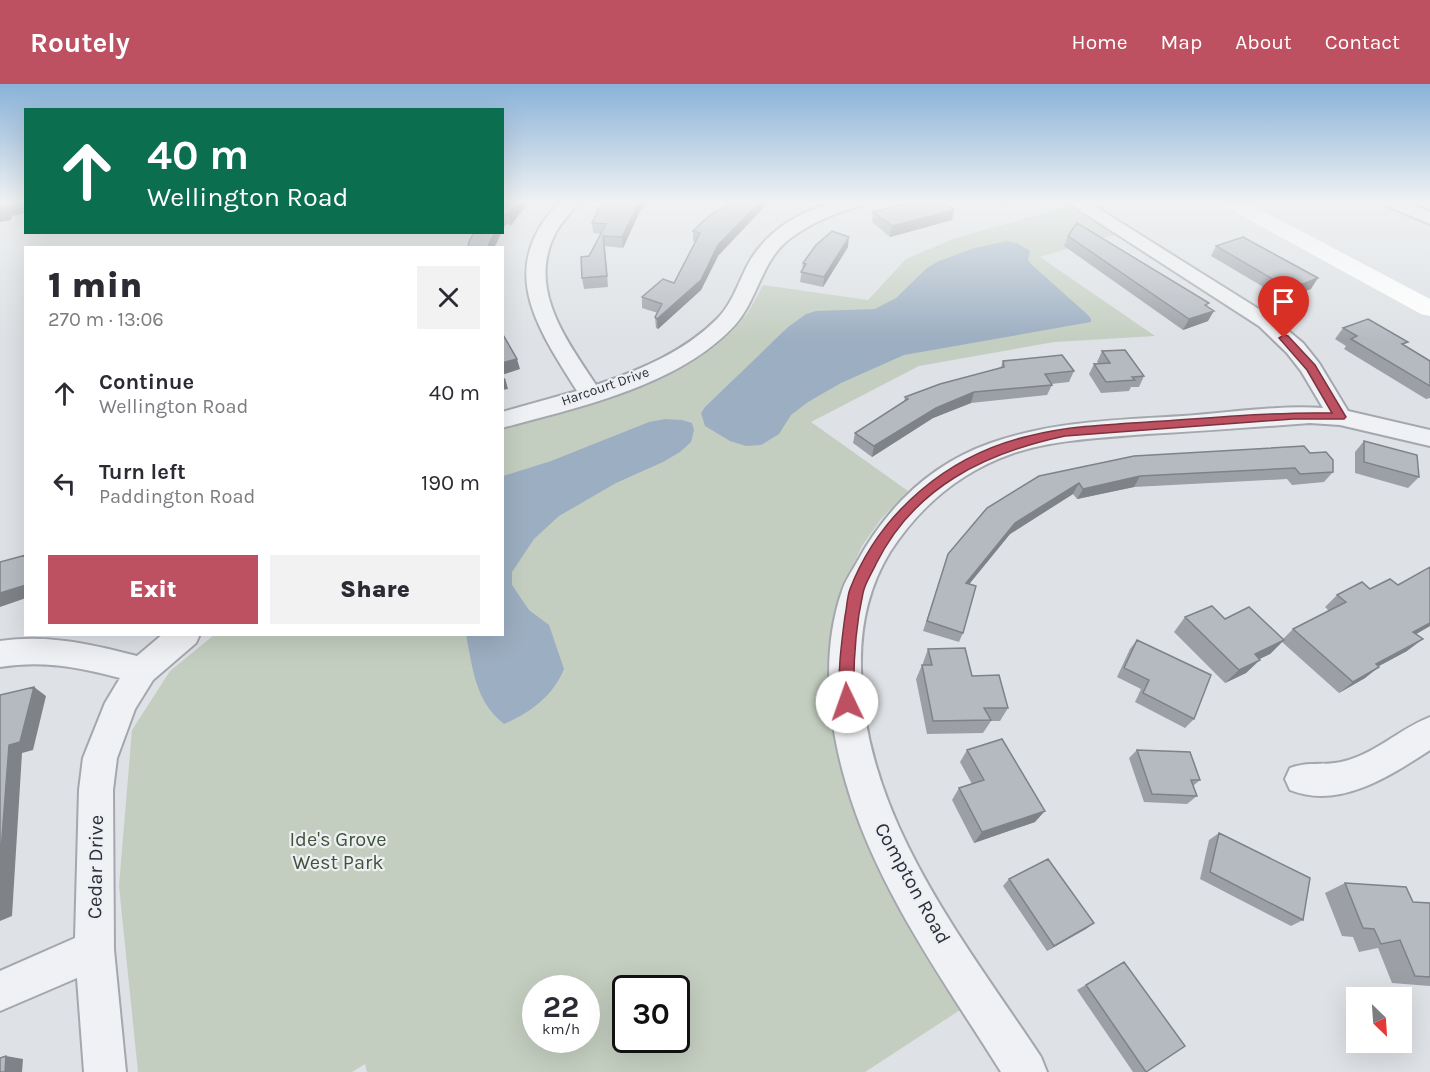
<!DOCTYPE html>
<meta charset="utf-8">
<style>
:root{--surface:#fff;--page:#f2f2f3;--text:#2b2b33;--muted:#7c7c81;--accent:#bd5061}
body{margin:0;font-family:Karla,sans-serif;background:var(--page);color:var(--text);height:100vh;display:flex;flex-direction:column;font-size:22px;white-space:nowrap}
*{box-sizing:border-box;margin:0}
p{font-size:20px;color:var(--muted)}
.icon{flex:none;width:33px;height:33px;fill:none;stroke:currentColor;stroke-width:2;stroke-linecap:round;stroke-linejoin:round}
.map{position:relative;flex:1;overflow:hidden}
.details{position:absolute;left:24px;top:162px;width:480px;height:390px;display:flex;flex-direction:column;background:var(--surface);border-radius:0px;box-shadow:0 6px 24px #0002}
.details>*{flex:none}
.guide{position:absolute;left:24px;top:24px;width:480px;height:126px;border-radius:0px;box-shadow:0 6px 24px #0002;background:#0b6e4f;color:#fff;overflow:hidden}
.needle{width:39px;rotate:155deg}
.fabs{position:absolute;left:1346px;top:903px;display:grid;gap:12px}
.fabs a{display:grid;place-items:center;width:66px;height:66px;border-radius:0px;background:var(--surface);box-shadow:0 6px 24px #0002;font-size:30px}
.speed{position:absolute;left:522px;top:891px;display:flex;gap:12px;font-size:30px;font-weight:700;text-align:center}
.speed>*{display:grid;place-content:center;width:78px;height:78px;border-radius:50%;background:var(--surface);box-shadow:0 6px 24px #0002;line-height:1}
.speed small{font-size:15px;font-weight:400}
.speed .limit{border:3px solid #111;border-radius:9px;background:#fff;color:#111}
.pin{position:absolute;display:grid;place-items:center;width:51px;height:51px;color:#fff;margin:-62px -26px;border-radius:50% 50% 50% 0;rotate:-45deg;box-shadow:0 0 6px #0007}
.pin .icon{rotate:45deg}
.me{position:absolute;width:66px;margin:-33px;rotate:357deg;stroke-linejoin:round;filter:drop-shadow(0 0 4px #0008)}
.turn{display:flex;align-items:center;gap:21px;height:126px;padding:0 24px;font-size:27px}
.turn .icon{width:78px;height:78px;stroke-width:2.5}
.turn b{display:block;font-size:42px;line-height:51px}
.round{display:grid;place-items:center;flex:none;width:63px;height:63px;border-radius:0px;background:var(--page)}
.head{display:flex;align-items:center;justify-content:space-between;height:102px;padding:0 24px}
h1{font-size:36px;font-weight:800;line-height:45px}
.action{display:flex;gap:12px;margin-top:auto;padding:12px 24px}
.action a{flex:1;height:69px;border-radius:0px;background:var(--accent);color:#fff;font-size:24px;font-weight:800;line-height:69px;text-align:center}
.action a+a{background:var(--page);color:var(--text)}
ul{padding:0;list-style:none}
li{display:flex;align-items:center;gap:18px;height:90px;padding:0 24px}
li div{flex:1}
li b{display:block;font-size:22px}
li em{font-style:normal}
header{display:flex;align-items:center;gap:36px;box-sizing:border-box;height:84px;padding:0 30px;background:var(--accent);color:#fff}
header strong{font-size:28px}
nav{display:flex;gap:33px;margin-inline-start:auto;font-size:21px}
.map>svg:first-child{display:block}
.green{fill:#c3cec0;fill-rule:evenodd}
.water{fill:#9caec1}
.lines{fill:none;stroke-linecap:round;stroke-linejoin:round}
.street-casing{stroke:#a4a8ae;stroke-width:4}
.street{fill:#f0f1f4;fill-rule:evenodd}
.secondary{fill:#fff;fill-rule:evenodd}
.wall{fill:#9ca0a6}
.shaded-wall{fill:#7f8287}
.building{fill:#b5bac1;stroke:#7f8287;stroke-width:1.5}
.route{fill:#bd5061;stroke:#7b343f;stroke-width:1.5}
.labels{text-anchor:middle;stroke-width:4.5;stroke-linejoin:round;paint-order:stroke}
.far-street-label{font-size:14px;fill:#292f3a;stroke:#edeff3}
.near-park-label{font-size:20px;fill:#3d5438;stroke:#edeff3}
.near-street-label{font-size:20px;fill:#292f3a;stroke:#edeff3}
</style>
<header>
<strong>Routely</strong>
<nav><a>Home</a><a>Map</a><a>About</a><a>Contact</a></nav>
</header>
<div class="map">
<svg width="1430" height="988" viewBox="0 0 1430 988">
<rect width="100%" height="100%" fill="#dee1e5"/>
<path class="green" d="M1073,121L1117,150L1040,173L1155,252L1054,258L919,282L811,338L908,407L881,435L862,462L845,498L835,545L828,591L838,668L862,745L903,823L963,924L865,988H367L365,980L352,988H138L119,802L132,646L170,587L214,551L502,550L503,346C578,322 681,303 736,243C748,231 755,216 763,201L868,216L906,175L953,155ZM536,904H586V956H536ZM626,904H676V956H626Z"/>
<path class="water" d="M1007,157L1017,159L1030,167L1028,176L1032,181L1088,231L1091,235V238L904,271L841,299L808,318L791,331L779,350L761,361L746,362L730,357L705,342L701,329L705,323L788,243L806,230L816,227L875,225L896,214L927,184L939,177L974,164Z
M665,335L682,336L692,339L694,346L691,358L680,368L663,378L616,399L559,432L534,455L512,488V501L529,526L549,541L564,585C553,612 530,629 504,640C475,617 473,585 466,551L502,550L503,392L551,377L649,338Z"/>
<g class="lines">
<g class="street-casing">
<path id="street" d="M560,118H579C571,130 560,138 554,152C528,206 567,257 596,301C640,286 684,268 717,235C734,218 739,195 751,175C774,138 822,114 865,118C861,124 855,123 849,125C827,132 806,142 788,156C761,178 758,215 735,241C679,302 579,323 502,344V328L577,307C537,243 495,184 560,118Z
M1067,118H1088L1273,234L1303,259L1319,279L1348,327L1430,346V362L1340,341L1310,339C1256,343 1201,347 1147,350C1101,354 1055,355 1011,370C960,388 919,423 890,468C868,504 860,543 861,585C863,733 963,855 1041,973L1047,988H1001C944,897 876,804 846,699C828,638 821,567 842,507C845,497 852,487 857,478C887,423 931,380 991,359C1053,337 1118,336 1183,332C1229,329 1277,321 1323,324L1301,287L1287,269L1259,242Z
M1384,118H1407L1430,128V140L1387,122Z
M163,550H200L196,559L153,596L135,625L117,674L113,706L114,866L126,988H84L77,894L0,927V887L75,854L79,706L83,674L105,619L120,594C79,583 42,576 0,583V557C48,550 91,560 137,572Z
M1430,633V666C1390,692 1339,726 1290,706L1285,695L1290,684C1307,677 1324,682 1341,678C1374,671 1399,645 1430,633Z"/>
</g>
<use href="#street" class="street"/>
<path class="secondary" d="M1221,118H1246L1430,215V232L1421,230L1224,122Z"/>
</g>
<path class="wall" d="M502,118H529L511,141L506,140L502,147Z
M732,118L718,172L701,206L658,245L656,244L655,233L658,229L642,224V213L674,199L696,158L693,157V147Z
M998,118H1016L1003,121Z
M954,126L952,136L890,153L872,138L873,128Z
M640,127L623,164L605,162L608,203L584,205L582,194L589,172L601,150L593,149L592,139Z
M1068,152L1208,222V237L1183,246L1064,162Z
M1216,162L1311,205L1284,215L1211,172Z
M848,163L823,203L800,198L803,179Z
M1343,244L1405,262L1430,277V314L1426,315L1344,265L1346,262L1335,255Z
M1102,267L1144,292L1139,303H1131L1129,307L1101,309L1089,290L1094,280L1098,279L1097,278Z
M1003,277L1074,287L1069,298L1051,300L1052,301L1047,311L971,319L933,334L872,373L853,359L855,349L904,318L905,313L1001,283Z
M1364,357L1419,393L1408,404L1355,389V368Z
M1310,369L1333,388L1324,398L1292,401L1287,395L1134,403L1077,415L1073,410L1010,450L969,500L963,549L959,558L923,547L948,470L1039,392Z
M1430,483V542L1416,550L1407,567L1379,582L1365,594L1339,609L1282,558L1270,570L1259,575L1246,589L1225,599L1174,548L1185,533L1225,535L1283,555L1293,545L1329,527L1325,523L1337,511L1370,505L1398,501Z
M1137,556L1194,635L1185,644L1135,618L1141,605L1117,593L1130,565Z
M928,565L972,592L1008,624L1000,637H991L983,649L927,650L916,595L922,581H923V579Z
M967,666L1035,738L974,759L952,716L959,704L972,700L960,678Z
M1137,666L1200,696L1193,702L1197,712L1187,720L1144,718L1129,674Z
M1219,749L1303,836L1291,842L1200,795L1209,756Z
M1009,795L1094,839L1047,867L1003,802Z
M1345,799L1413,818L1430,819V902L1392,899L1378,864L1359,868L1353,853L1342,852L1325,809Z
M1124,878L1146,988H1133L1077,906Z"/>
<path class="shaded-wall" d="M26,118V129L12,132L11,136L0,138V126L4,122Z
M519,118H529L511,141L509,131Z
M639,118H649L640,127L623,164L622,153Z
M760,118H769L718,172L701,206L658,245L657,235L718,161Z
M1004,118H1016L1003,121Z
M954,126L952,136L890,153L892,142Z
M504,130L506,140L502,147V133Z
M495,148H502L494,164H488L489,160Z
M849,153L848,163L823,203L824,193Z
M1318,194L1311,205L1284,215L1290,205Z
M1214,227L1208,237L1183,246L1189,235Z
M517,275L520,285L502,291V279Z
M505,294L508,305L502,306V295Z
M974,308L971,319L933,334L872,373L874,362L936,324Z
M1140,392L1134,403L1077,415L1083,405Z
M1079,399L1073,410L1010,450L962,509L966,499L1015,439Z
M26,501V514L0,523V509Z
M1430,539V542L1399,560L1413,548Z
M1423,555L1407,567L1362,591L1376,580Z
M1284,556L1270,570L1241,584L1255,570Z
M1260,576L1246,589L1225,599L1239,586Z
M1379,583L1365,594L1339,609L1353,598Z
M34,603L46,612L33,666L22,669L12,832L0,837V780L9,661Z
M1045,727L1035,738L974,759L982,748Z
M1094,839L1086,845L1047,867L1054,862Z
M6,972L23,975L22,988H5Z"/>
<path class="building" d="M0,118H26L4,122V126H0Z
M502,118H519L509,131L504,130L502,133Z
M604,118H639L622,153L603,152L607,192L582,194L581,173L589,172L606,140L592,139L602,119Z
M732,118H760L718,161L701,196L657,235L655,233L662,220L642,213L663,195L674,199L700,149L693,147L710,131Z
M912,118H943L954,126L892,142L873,128Z
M1077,139L1209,219L1205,221L1214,227L1189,235L1068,152Z
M832,147L849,153L824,193L801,188L806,180L803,179L816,161Z
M474,148H495L489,160L488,164H468L469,158Z
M1243,153L1318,194L1290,205L1216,162Z
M1368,235L1408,258L1402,260L1430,277V302L1351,255L1357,252L1343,244Z
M502,249L517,275L502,279Z
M1125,266L1144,292L1132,293L1135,296L1106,298L1094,280L1110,279L1102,267Z
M1062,271L1074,287L1045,290L1052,301L974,308L936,324L874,362L855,349L908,315L905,313L940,300L1004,283L1003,277Z
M1364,357L1417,371L1419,393L1364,378Z
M1304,362L1310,369L1326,368L1333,376V388L1300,390L1295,384L1140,392L1083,405L1079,399L1015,439L966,499L976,502L963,549L927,537L948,470L987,424L1039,392L1134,372Z
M26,471V501L0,509V478Z
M1430,483V539L1413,548L1423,555L1376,580L1379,583L1353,598L1293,545L1346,518L1337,511L1362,498L1370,505L1390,495L1398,501Z
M1212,522L1225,535L1249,523L1284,556L1255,570L1260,576L1239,586L1185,533Z
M1137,556L1211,591L1194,635L1143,609L1149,596L1124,584Z
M965,564L972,592L999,591L1008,624H984L991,636L933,637L922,581H932L928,565Z
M34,603L20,658L9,661L0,780V611Z
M1002,655L1045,727L982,748L959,704L984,696L967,666Z
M1137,666L1190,668L1200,696H1191L1197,712L1152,710Z
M1219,749L1310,794L1303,836L1210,788Z
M1048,775L1094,839L1054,862L1009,795Z
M1345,799L1406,803L1413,818L1430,819V893L1415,892L1400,856L1381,860L1374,845L1363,844Z
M1124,878L1185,962L1146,988L1086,901Z
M6,972L5,988H0V974Z"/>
<linearGradient id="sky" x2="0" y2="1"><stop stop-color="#89b2d8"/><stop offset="0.46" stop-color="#f0f2f3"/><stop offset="1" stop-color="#f0f2f3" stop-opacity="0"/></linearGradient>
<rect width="1430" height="256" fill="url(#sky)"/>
<path class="route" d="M1284,251L1288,252L1315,281L1346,333L1344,335H1293L1065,352C985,369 914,403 876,480C872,489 865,499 863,509C855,545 853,582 854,618L852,623L847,625L841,623L839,618C838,587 841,562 845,532C847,523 847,513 850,505C880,428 948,371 1029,352C1073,341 1119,340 1164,337C1220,333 1276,328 1332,329L1307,286L1279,254Z"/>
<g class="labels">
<g class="far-street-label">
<text transform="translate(605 302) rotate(-19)" y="5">Harcourt Drive</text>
</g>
<g class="near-park-label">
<text x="338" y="762">Ide's Grove<tspan x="338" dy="23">West Park</tspan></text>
</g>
<g class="near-street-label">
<text transform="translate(95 783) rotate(-89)" y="7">Cedar Drive</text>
<text transform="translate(913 799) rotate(61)" y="7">Compton Road</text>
</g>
</g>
</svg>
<div class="fabs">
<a><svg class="needle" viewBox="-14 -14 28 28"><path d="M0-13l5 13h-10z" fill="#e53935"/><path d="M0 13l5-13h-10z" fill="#7c7c81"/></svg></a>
</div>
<div class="speed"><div>22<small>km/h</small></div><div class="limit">30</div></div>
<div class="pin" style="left:1284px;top:254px;background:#d93025"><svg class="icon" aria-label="arrive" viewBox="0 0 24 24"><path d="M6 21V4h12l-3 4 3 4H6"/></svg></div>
<svg class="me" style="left:847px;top:618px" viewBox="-20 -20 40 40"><circle r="19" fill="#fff"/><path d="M0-13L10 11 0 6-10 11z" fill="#bd5061"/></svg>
<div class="guide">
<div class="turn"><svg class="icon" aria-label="ahead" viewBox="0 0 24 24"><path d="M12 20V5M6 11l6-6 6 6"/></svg><div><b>40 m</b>Wellington Road</div></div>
</div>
<section class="details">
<div class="head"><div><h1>1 min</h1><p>270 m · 13:06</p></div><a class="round"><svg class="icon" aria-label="close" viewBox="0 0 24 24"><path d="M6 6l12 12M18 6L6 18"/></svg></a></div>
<ul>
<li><svg class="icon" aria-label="ahead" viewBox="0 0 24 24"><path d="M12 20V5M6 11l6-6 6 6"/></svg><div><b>Continue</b><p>Wellington Road</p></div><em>40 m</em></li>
<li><svg class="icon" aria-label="left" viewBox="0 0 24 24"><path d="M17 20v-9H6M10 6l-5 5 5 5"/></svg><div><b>Turn left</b><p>Paddington Road</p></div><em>190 m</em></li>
</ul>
<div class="action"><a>Exit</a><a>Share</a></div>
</section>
</div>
